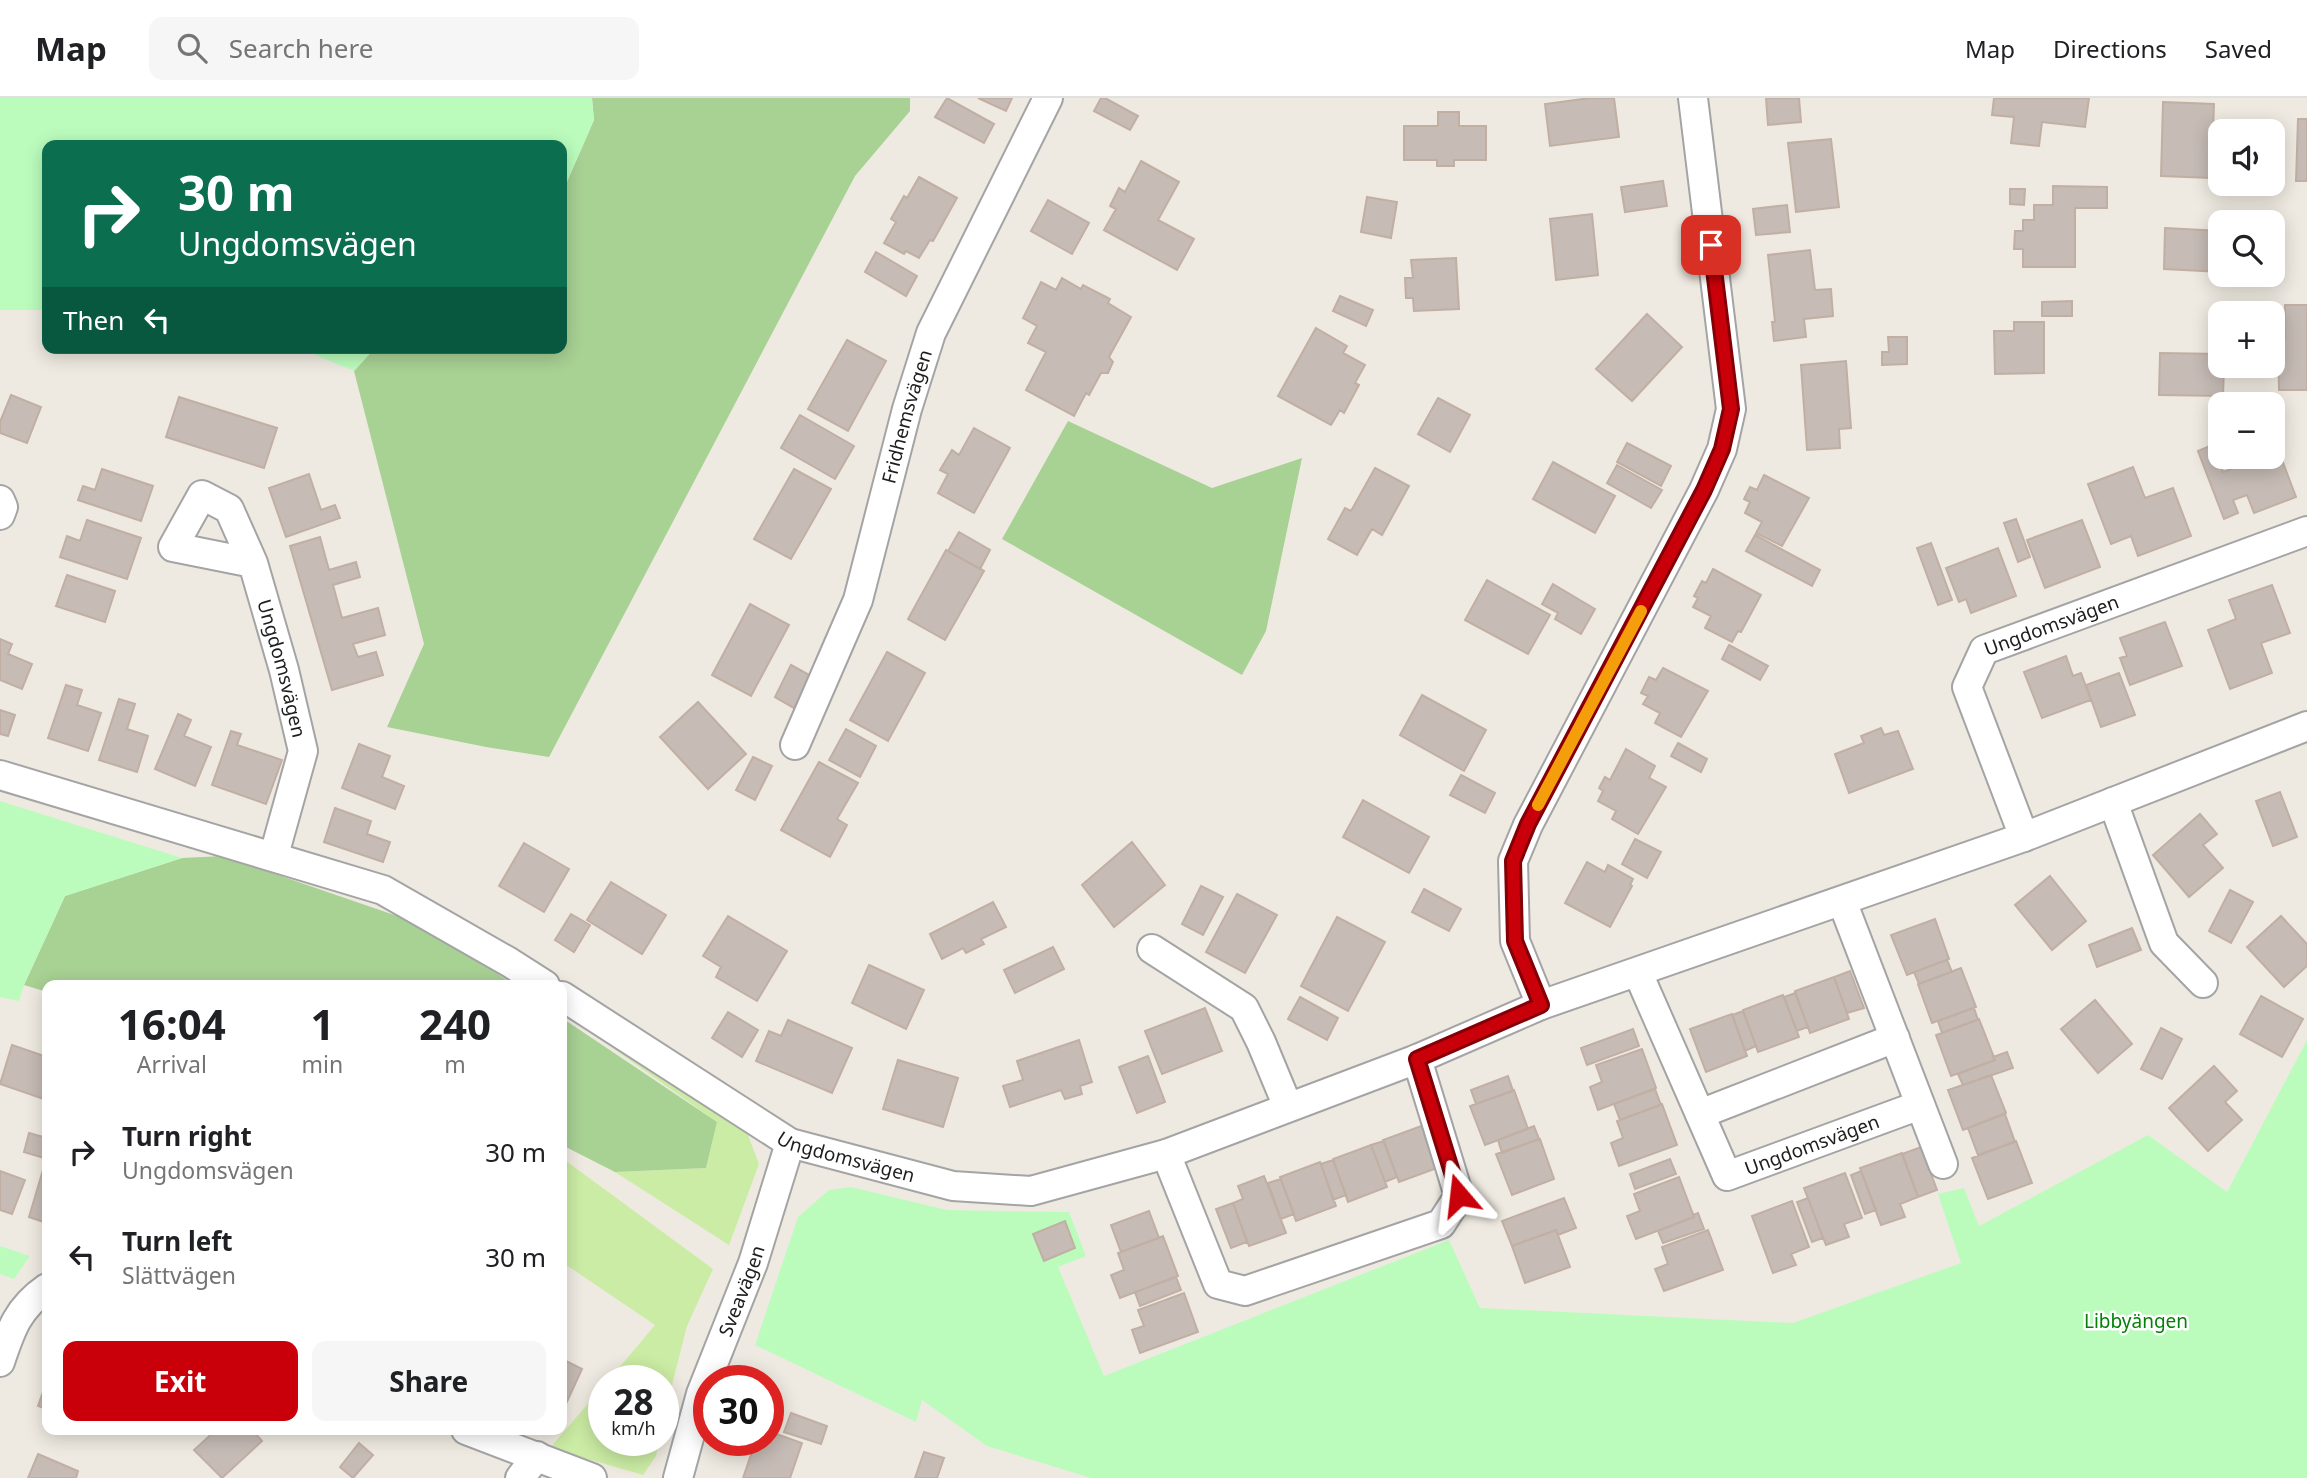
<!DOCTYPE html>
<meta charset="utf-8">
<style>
:root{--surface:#fff;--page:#f6f6f6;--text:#202124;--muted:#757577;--line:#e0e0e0;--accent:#c90009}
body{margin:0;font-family:"Noto Sans",sans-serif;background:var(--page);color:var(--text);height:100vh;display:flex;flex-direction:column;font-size:26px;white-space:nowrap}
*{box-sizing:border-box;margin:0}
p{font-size:23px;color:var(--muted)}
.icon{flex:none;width:38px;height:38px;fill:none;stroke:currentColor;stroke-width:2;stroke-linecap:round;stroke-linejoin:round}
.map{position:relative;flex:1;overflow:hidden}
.panel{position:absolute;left:42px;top:882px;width:525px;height:455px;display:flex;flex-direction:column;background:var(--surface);border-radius:14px;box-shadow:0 4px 18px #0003}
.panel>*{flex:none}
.hud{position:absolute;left:42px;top:42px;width:525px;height:214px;border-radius:14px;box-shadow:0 4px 18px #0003;background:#0b6e4f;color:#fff;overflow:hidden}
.fabs{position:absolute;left:2208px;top:21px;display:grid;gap:14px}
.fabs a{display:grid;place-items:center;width:77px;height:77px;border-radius:14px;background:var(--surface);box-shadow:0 4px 18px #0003;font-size:35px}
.speed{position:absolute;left:588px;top:1267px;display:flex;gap:14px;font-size:35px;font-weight:700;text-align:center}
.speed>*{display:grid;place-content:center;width:91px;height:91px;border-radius:50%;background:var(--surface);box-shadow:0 4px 18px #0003;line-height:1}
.speed small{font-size:18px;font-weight:400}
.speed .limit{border:10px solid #d22;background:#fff;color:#111}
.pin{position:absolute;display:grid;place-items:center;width:60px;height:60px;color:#fff;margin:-30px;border-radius:14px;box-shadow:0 4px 10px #0006}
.me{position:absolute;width:77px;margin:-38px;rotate:343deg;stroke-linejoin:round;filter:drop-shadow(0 0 5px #0008)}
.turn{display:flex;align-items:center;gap:24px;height:147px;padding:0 21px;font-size:32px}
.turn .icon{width:91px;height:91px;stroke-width:2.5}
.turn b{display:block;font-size:49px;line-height:60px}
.then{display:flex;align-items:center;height:66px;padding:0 21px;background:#0003;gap:14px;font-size:26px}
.eta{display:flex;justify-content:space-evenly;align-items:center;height:119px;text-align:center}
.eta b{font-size:42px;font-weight:700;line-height:49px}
.button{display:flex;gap:14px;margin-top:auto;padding:14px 21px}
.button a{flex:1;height:80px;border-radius:14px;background:var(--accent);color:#fff;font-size:28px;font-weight:700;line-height:80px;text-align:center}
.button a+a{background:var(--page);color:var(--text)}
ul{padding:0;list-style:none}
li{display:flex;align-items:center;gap:21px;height:105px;padding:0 21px}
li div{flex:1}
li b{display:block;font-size:26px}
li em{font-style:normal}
header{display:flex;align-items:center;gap:42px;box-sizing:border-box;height:98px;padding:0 35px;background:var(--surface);border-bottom:2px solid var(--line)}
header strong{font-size:33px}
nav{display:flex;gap:38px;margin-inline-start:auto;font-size:24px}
.search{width:490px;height:63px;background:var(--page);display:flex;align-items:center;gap:18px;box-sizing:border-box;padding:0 24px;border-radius:14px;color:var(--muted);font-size:26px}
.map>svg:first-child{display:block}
.grass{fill:#cbeca4}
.forest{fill:#a8d194}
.park{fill:#bbfcbd}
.building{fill:#c6bbb5;stroke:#c1afa3;stroke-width:2}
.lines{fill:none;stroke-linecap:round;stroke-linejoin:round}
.minor-casing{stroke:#a4a4a4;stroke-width:32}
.minor{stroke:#fff;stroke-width:28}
.route-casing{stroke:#830006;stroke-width:18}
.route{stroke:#c90009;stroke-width:12}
.slow{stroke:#f59e0b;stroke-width:12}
.labels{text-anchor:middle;stroke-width:5;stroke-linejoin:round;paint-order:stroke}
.street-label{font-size:19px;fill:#1d1d1d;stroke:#fff}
.park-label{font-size:19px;fill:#05800a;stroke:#fff}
</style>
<header>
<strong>Map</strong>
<div class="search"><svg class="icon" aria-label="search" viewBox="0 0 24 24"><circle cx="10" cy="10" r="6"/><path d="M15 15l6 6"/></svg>Search here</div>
<nav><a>Map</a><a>Directions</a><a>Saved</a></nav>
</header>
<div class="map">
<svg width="2307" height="1380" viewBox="0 0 2307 1380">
<rect width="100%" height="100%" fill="#efeae1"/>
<path class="grass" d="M562,911L748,1037L759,1066L729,1147L615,1074L706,1070L717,1024L562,914Z
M562,1060L713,1171L687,1228L663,1322V1283H608L655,1227L562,1164Z
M604,1287V1342H659L656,1358L643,1377L550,1350Z"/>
<path class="forest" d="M592,0H910V13L855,78L549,659L486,649L387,629L424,546L354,273L375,250H562V95L594,22Z
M1068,323L1212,390L1302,360L1266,533L1242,577L1002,441Z
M223,758L403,820L445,841L514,887H47V894L24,887L65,798L182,760Z
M562,920L717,1024L706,1070L615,1074L562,1047Z"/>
<path class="park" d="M0,0H592L594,22L562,95V47H47V212H0Z
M299,250H375L354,273Z
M0,703L182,760L65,798L24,887L19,903L0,899Z
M2307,942V1380H1091L987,1348L922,1302L916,1324L755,1247L798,1119L829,1092L851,1089L947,1112L1069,1114L1086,1158L1058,1169L1104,1278L1449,1142L1480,1210L1793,1225L1961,1165L1938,1096L1964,1090L1979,1128L2148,1037L2227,1094Z
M0,1148L30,1158L14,1181L0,1176Z"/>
<path class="building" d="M947,0L994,26L984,45L935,19Z
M978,0H1012L1006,13Z
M1101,0H1105L1138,18L1130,32L1094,13Z
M1590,0H1614L1619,39L1550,48L1545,6Z
M1766,0H1799L1801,24L1768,27Z
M1994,0H2089L2085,29L2042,24L2039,48L2011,45L2014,19L1992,17Z
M2163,4L2214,6L2211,80L2161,78Z
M1438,14H1459V28H1486V62H1454V68H1437V62H1404V28H1438Z
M2298,21H2307V83H2296Z
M1831,41L1839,109L1796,114L1788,45Z
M1141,63L1179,84L1158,122L1194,141L1177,172L1104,132L1116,111L1110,108L1119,90L1125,94Z
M919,79L957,100L933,143L930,142L919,160L906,153L904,156L884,145L896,124L891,121L904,98L907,100Z
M1663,83L1667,108L1625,114L1621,89Z
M2053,88L2107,89V110H2075V169H2023V151H2014L2015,133H2023V122H2034V107H2053Z
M2010,91H2025L2024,107L2010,106Z
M1367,99L1397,104L1391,140L1361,134Z
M1048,102L1089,125L1072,156L1031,133Z
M1787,107L1790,134L1756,137L1753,111Z
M1592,116L1598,177L1556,182L1550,121Z
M2165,130L2221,133V174L2164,171Z
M1810,152L1815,192L1831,191L1833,218L1804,221L1806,239L1774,243L1772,224H1775L1768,157Z
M876,154L917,178L906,198L865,174Z
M1456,160L1459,211L1414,213L1413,200H1406L1405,180H1413L1411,162Z
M1062,180L1081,191L1083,187L1110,201L1108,205L1131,219L1109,259L1113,264L1108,275H1101L1089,297L1086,295L1074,318L1026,292L1046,254L1028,245L1037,228L1023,220L1041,184L1056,192Z
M1340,198L1373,212L1366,228L1333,213Z
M2072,203V218H2042V204Z
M2285,207H2307V292H2279L2278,243H2285Z
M1647,216L1682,249L1632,303L1596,271Z
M2014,224H2044V275L1995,276L1994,233H2014Z
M1316,230L1347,248L1343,255L1365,267L1355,285L1359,287L1344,315L1340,312L1331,327L1278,298Z
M1888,239H1907V266L1882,267V254H1889Z
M847,242L886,263L848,333L808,311Z
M2160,255L2221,256V268H2224L2223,298L2159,297Z
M1846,263L1851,330L1839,331L1840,350L1807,352L1801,267Z
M11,297L41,309L27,345L0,335V324Z
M179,299L277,330L264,370L166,339Z
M1438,300L1470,317L1450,354L1418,336Z
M800,317L854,348L835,381L781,350Z
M974,330L1010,350L974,415L938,395L948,376L940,372L952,352L959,357Z
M1627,345L1671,368L1661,388L1617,364Z
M2212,347L2223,374L2266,359H2273V356L2279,354L2296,399L2254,415L2247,397L2233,402L2238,415L2224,421L2198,353Z
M1553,364L1615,398L1595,435L1533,401Z
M1617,367L1662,392L1651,410L1607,385Z
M2133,369L2145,400L2173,390L2191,438L2138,458L2131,438L2111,446L2088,386Z
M1375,370L1409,388L1382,437L1372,431L1357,457L1328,441L1345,410L1351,413Z
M102,371L153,388L141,423L78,402L83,388L95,392Z
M794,371L831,391L791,461L754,441Z
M309,376L321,412L335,407L340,420L286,439L269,390Z
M1764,377L1809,400L1782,448L1756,435L1762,424L1745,415L1750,404L1744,401L1750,389L1757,392Z
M2016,421L2030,459L2018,464L2004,425Z
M87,422L141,440L127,481L60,459L67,438L80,443Z
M2082,422L2100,469L2045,490L2027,442Z
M959,434L990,452L980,471L948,453Z
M1755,437L1820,472L1812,488L1746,453Z
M320,439L329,472L356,464L360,479L333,487L342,520L378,510L385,537L353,546L358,559L376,554L383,577L332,592L290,448Z
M1931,445L1952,502L1938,507L1917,450Z
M1998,450L2016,498L1971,515L1966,501L1959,504L1946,470Z
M946,452L984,473L945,542L908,521Z
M1713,471L1761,497L1741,534L1738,533L1732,544L1705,530L1711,518L1693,509L1698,500L1694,498L1702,483L1706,485Z
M67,477L115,493L105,524L56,508Z
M1487,482L1550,517L1528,556L1465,522Z
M1553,486L1595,511L1581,536L1555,521L1558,515L1542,506Z
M2272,487L2290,535L2261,545L2272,575L2230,591L2208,532L2236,521L2229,502Z
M750,506L789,527L751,598L712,577Z
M2165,524L2182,568L2130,587L2120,560L2127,558L2120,540Z
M0,541L12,546L8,556L32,566L22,591L0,582Z
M1729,547L1768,568L1760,582L1722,561Z
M887,554L925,575L888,643L850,622Z
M2066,558L2073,578L2081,575L2091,602L2042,620L2024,574Z
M791,567L811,578L794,610L775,599Z
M1663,570L1708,593L1681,639L1655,625L1660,615L1643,606L1648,598L1641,595L1649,579L1656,582Z
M2119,575L2135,617L2101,629L2086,587Z
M66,587L82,592L77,607L101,615L88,653L48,640Z
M1422,597L1486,632L1464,673L1400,637Z
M119,601L135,606L127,631L148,638L137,674L99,662Z
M698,604L746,656L708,691L660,639Z
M0,612L15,617L8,638L0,636Z
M178,616L191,622L184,638L211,649L195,688L155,671Z
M1881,630L1884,637L1898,633L1913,671L1849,695L1835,656L1864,645L1861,638Z
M846,631L876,648L860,679L829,662Z
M231,633L241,636L237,647L282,662L266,706L212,687Z
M1678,645L1707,661L1701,674L1671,658Z
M359,646L390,658L382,679L404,688L395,711L342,690Z
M1626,651L1655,668L1649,680L1666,689L1638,736L1612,721L1616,713L1598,703L1603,693L1599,690L1605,679L1610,682Z
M753,659L772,668L755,702L736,692Z
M819,664L858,685L837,721L847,727L830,759L781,732Z
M1461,677L1495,695L1485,715L1450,697Z
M2280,694L2297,739L2273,748L2256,703Z
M1363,702L1429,739L1409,775L1343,739Z
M335,710L371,723L367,736L390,744L383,764L324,744Z
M2200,716L2217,736L2203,747L2223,770L2189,799L2153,757Z
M1635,741L1661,754L1647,780L1622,766Z
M1132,744L1165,787L1114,829L1082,787Z
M524,745L569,771L544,814L499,788Z
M1587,764L1605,774L1608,767L1633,781L1630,787L1632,788L1610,829L1565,805Z
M2050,778L2086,823L2052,852L2015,807Z
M611,784L666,817L642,856L587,822Z
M1201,788L1223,799L1203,837L1182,826Z
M1424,791L1461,811L1449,833L1412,814Z
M2230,792L2253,804L2231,845L2209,833Z
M1237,796L1277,817L1245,875L1206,854Z
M993,804L1006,829L981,841L984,846L966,855L963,850L942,861L930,836Z
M571,816L590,827L574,854L555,842Z
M728,818L787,853L757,903L716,879L721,869L703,858Z
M2281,818L2307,846V868L2284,889L2247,849Z
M1337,819L1385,844L1348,913L1301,888Z
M1935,821L1949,861L1907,877L1891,837Z
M2132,830L2141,852L2097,869L2089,847Z
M1053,849L1064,871L1015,895L1004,872Z
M1947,862L1952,874L1919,886L1914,874Z
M869,867L924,892L906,931L852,905Z
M1961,870L1976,909L1932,925L1918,886Z
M1850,873L1864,910L1847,915L1834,879Z
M1834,879L1849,921L1810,935L1795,893Z
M1795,895L1808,929L1797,933L1784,899Z
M1783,897L1799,939L1758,954L1743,912Z
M2261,898L2303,921L2282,959L2240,936Z
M1300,899L1338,920L1327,942L1288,921Z
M2095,902L2132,946L2098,975L2061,931Z
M1205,910L1222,953L1162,976L1145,933Z
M1974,910L1978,922L1942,935L1938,923Z
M1743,913L1756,948L1745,953L1732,917Z
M728,914L758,932L742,959L712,940Z
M1732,916L1747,958L1706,974L1690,931Z
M1979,921L1995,962L1951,978L1936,937Z
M788,922L852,950L832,995L756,963L769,933L781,938Z
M2161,930L2182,941L2162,981L2141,971Z
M1633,931L1639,948L1587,967L1581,950Z
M1079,942L1092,984L1080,988L1082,996L1065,1001L1061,992L1010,1009L1003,988L1023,982L1017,963Z
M12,947L47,959V1002L0,986Z
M1642,951L1656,990L1598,1012L1590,989L1602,984L1596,967Z
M2007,954L2013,970L1963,987L1958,976L1995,962L1993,959Z
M1148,958L1165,1004L1137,1015L1119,969Z
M898,962L958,980L943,1029L883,1011Z
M2214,968L2237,993L2225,1004L2242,1022L2208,1053L2169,1010Z
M1991,977L2006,1015L1963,1032L1948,992Z
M1508,978L1513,993L1476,1006L1471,992Z
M1655,991L1661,1007L1620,1022L1614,1006Z
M1514,992L1528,1031L1485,1047L1470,1008Z
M1662,1006L1677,1047L1619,1068L1611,1045L1623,1040L1617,1023Z
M2005,1016L2015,1044L1978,1057L1968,1030Z
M1424,1027L1440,1069L1399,1084L1383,1042Z
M1534,1028L1539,1041L1502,1055L1498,1042Z
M29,1035L47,1040L44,1060L24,1054Z
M1540,1041L1554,1081L1512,1097L1496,1056Z
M1384,1043L1397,1079L1385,1084L1371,1047Z
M2016,1043L2032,1085L1988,1101L1972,1060Z
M1371,1047L1387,1089L1348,1104L1333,1061Z
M1921,1049L1937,1092L1918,1099L1902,1056Z
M1902,1055L1918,1099L1900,1106L1905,1119L1881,1127L1860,1070Z
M1670,1061L1676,1076L1635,1091L1630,1076Z
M1333,1062L1346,1097L1333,1102L1321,1066Z
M1320,1064L1336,1108L1296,1123L1280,1079Z
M43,1072L47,1073V1125L29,1119Z
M0,1073L25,1082L12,1116L0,1112Z
M1861,1073L1876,1112L1865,1116L1851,1077Z
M1845,1075L1862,1120L1844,1126L1849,1139L1826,1147L1804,1090Z
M1264,1078L1286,1135L1249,1148L1233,1105L1243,1101L1238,1088Z
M1679,1079L1694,1119L1636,1141L1627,1118L1640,1113L1634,1096Z
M1281,1081L1294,1116L1281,1121L1268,1085Z
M1564,1100L1576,1130L1558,1137L1556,1132L1512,1148L1502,1123Z
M1808,1100L1823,1140L1812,1144L1797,1104Z
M1792,1103L1809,1149L1791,1156L1796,1167L1773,1175L1752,1118Z
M1233,1105L1247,1144L1231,1150L1216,1111Z
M1149,1113L1159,1140L1121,1154L1111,1127Z
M1698,1115L1704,1131L1663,1145L1658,1133L1694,1119L1693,1117Z
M1065,1123L1075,1150L1044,1163L1033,1136Z
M1556,1132L1570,1169L1525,1185L1512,1148Z
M1708,1132L1723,1172L1664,1193L1655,1171L1668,1166L1662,1149Z
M1163,1138L1178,1178L1120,1200L1111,1177L1124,1172L1118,1155Z
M1176,1179L1181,1192L1140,1208L1135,1194Z
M1184,1195L1198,1234L1140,1255L1132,1232L1144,1228L1138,1212Z
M562,1261L582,1271L565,1308L562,1306Z
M47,1283V1311L38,1308Z
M791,1315L827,1328L821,1346L784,1334Z
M216,1332H252L262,1343L222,1380L194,1352Z
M768,1333L802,1345L790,1380H743L756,1342H768Z
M359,1345L373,1357L353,1380L340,1369Z
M924,1354L944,1360L937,1380H915Z
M38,1356L78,1373L76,1380H28Z"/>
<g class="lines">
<g class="minor-casing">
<g id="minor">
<path d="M0,402L3,409L0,417"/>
<path id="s1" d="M253,465L173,449L202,397L229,411L253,465L284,572L303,653L274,757"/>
<path id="s2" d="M795,647L858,502L907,311L931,235L1048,0"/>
<path d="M0,677L383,792L509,864L545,887"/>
<path d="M2113,704L2164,845L2203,885"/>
<path id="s3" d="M2024,739L1967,589L1984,552L2307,433"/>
<path d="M1842,803L1943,1066"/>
<path d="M1152,851L1244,910L1261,944L1288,1009"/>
<path id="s4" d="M1638,875L1727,1078L1920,1007"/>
<path id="s5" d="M562,898L790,1045L953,1088L1031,1093L1166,1056L1417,961L1541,907L2024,739L2307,628"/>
<path d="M1541,907L1515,843L1513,763L1528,727L1704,392L1722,351L1731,311L1693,0"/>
<path d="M1700,1016L1895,940"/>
<path d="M1166,1056L1218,1186L1245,1193L1441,1126L1459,1098L1417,961"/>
<path d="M0,1264C11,1231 18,1210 47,1190"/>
<path d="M466,1332L592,1380"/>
<path d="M520,1380L537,1358"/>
<path id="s6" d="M678,1380L701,1296L753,1165L790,1045"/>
</g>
</g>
<use href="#minor" class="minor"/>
</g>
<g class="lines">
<g class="route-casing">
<path id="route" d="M1459,1097L1417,961L1541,907L1515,843L1513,763L1528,726L1704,392L1722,351L1731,311L1711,147"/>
</g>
<use href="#route" class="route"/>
<path class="slow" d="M1538,707L1641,513"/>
</g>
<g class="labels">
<g class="street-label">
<text dy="7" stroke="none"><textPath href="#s2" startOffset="348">Fridhemsvägen</textPath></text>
<text dy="7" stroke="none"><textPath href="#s3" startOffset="273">Ungdomsvägen</textPath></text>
<text dy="7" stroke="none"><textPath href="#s1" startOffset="340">Ungdomsvägen</textPath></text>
<text dy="7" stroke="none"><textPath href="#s4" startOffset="312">Ungdomsvägen</textPath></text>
<text dy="7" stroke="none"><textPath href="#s5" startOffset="329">Ungdomsvägen</textPath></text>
<text dy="7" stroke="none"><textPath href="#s6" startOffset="198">Sveavägen</textPath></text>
</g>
<g class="park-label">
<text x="2136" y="1230">Libbyängen</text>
</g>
</g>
</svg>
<div class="fabs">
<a><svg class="icon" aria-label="sound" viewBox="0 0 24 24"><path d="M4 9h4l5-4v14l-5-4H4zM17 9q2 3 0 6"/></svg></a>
<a><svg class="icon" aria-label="search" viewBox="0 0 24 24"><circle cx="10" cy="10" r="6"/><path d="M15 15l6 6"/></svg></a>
<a>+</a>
<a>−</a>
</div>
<div class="speed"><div>28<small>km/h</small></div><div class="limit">30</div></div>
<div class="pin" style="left:1711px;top:147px;background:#d93025"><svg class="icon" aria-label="arrive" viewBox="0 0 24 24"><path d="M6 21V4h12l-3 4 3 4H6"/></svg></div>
<svg class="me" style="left:1459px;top:1097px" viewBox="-20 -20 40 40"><path d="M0-17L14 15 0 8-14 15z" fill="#c90009" stroke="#fff" stroke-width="4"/></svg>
<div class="hud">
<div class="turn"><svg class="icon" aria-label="right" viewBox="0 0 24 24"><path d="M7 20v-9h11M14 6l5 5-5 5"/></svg><div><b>30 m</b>Ungdomsvägen</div></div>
<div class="then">Then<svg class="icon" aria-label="left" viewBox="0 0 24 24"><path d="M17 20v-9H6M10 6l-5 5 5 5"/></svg></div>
</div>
<section class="panel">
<div class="eta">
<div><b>16:04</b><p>Arrival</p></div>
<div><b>1</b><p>min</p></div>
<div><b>240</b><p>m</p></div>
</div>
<ul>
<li><svg class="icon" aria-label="right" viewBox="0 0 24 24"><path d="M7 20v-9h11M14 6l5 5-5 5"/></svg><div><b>Turn right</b><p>Ungdomsvägen</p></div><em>30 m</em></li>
<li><svg class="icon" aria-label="left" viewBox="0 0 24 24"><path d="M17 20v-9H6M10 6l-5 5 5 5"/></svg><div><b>Turn left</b><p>Slättvägen</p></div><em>30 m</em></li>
</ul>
<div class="button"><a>Exit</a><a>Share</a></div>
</section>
</div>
